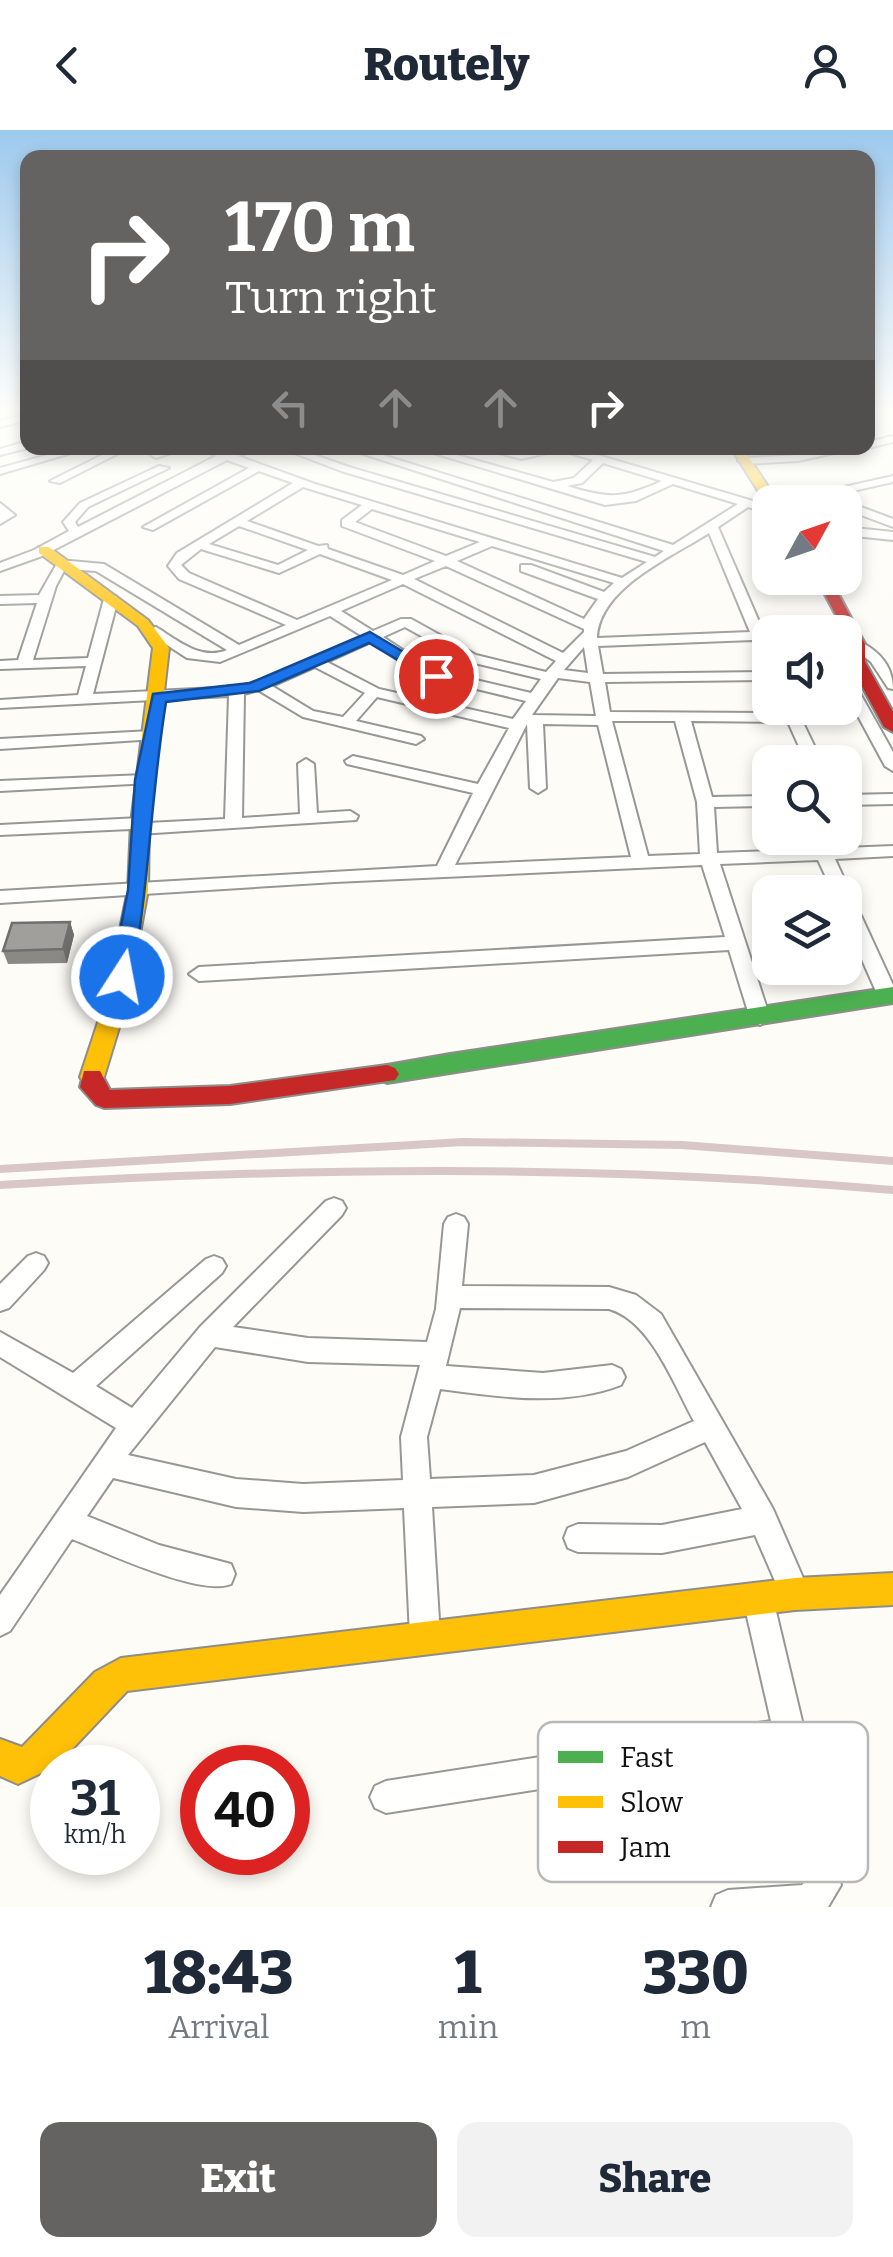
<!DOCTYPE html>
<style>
:root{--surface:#fff;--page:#f2f2f3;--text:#1f2937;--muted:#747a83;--accent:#646362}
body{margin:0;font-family:Bitter,serif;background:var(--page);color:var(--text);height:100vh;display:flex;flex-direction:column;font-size:38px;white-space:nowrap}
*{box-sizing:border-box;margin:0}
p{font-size:32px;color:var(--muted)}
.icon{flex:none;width:55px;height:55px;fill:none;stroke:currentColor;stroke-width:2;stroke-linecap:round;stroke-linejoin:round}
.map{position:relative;height:1777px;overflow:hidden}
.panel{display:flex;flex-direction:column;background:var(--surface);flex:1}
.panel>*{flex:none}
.guide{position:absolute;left:20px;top:20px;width:855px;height:305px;border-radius:20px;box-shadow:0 5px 15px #0003;background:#646362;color:#fff;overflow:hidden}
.needle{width:65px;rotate:50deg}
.tools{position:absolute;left:752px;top:355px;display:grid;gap:20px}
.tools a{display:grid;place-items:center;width:110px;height:110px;border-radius:20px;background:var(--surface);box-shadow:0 5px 15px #0003;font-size:50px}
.speed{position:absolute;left:30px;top:1615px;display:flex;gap:20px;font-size:50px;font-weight:700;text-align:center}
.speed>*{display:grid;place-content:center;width:130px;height:130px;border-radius:50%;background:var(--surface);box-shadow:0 5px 15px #0003;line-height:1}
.speed small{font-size:25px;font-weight:400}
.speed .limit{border:15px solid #d22;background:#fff;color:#111}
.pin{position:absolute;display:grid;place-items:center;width:85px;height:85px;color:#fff;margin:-42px;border:5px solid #fff;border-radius:50%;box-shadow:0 2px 10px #0007}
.me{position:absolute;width:110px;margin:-55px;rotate:11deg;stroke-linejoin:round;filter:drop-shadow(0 0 8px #0008)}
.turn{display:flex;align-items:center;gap:35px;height:210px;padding:0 40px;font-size:45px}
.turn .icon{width:130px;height:130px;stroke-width:2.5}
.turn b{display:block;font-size:70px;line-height:85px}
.lanes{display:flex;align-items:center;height:95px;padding:0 40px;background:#0003;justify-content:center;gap:50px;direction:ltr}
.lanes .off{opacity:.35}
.eta{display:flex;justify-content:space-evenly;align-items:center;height:170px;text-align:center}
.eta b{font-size:60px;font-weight:800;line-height:70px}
.button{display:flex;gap:20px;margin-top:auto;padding:20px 40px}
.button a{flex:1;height:115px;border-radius:20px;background:var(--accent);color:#fff;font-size:40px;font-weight:800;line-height:115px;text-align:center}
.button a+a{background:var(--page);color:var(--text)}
header{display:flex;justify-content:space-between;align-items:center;height:130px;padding:0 40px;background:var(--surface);font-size:45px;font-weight:800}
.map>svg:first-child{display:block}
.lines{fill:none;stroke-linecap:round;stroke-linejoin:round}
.street-casing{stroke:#979795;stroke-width:4}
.fast-casing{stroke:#8e8d8b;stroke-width:4}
.slow-casing{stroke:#8e8d8b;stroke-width:4}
.jam-casing{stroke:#8e8d8b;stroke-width:4}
.street{fill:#fffffe;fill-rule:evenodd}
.fast{fill:#4caf50;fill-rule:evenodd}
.slow{fill:#ffc107;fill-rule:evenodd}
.jam{fill:#c62828;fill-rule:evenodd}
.rail{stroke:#d9c6c7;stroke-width:8}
.wall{fill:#8a8986}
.shaded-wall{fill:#716f6d}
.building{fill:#a19f9c;stroke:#716f6d;stroke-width:2.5}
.route{fill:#1a73e8;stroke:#114b97;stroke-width:2.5}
.key{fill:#fff;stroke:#b8b8b8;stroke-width:2.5}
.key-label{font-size:28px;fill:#111}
</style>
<header><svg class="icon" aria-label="back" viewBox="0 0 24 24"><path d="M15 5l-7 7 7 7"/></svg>Routely<svg class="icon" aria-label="person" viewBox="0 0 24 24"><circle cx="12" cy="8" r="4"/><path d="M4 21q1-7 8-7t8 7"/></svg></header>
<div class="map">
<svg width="893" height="1777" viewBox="0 0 893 1777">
<rect width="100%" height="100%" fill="#fdfcf7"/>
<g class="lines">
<g class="street-casing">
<path id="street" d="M868,279H889L868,284Z
M28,284V290L0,297V291Z
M893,306V312L868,318H865L868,312Z
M28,311V318L0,325V319Z
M73,318H88L0,344V338Z
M116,318H129L60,353L50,351Z
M171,318H186L156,328L151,325Z
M200,318H214L228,322L260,318L238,326L315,354L622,448L647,432L341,341L281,318H295L349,337L655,427L664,421L345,318H360L673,415L738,374L673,354L636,371L605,375L417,318H432L553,352L574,348L593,330L560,320L521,329L480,318C494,317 508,323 522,322C539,322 556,318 574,318L770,376V384L748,377L718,397L770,517V538L763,534L753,510L598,516L603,544L770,542V550L605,552L610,582L784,583V578H796L822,632H806L788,592L691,591L712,667L770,666V676L714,677L717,723L893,716V726L835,729L893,855V871H881L878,866L845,791V762H833L818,730L720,734L770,888L760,895L750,888L729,820L199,851L189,844L199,837L725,807L702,735L335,752L0,773V761L437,736L473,663L347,634L345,631L353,626L478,654L509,598L377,567L356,591L421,606L424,609L416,614L303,587L258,560L244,564L242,688L300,684L298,634L306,629L314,634L317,683L350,681L358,686L356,690L139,704L131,699L0,705V695L140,688L148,693L225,689L229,566L0,578V570L78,565L86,536L0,539V531L18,530L37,473L0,474V466L39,465L59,430L104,434L239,515L286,495L179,449L168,436L177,423L293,353L259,341L153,400L143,397L249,338L227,330L42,426L0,441V433L34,420L69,401L63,392L80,373L159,336L169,338L88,377L75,392L78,397L216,326ZM603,333L662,351C622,369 609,369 567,356L582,353ZM303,357L362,375L342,390V396L435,431L403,445L328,419L327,415L318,416L247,391ZM372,379L480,412L446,426L355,392ZM239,396L308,420L278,435L209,414ZM709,403L750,502L597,508C599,458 670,428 709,403ZM492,416L614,453L604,462L531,435H521V441L598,469L584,489L457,431ZM201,419L279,443L320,424L392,450L297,490L189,443L181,435ZM446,436L584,499V502L563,523L414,449ZM65,439L96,441L227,520C201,531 177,510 156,497L144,500L187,528L220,532L330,486L362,506L263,550L237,557L93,564L118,469L116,466L104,469L88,528L33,530L56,456ZM403,454L556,531L546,542L476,525L411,489H401L373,501L341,481ZM405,497L466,531L541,549L531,563L433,540L383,507ZM371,512L423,546L526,571L513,589L379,559L327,532ZM584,517L588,543L564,540ZM315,537L365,563L343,587L313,581L272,556ZM558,548L590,552L596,586L532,585ZM612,591H675L697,672L700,724L648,726ZM527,594L530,658L538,663L546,658L543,594L598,595L631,727L455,735Z
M837,318H857L798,331L744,334L738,331L744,328L798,325Z
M893,346V352L835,365L766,366L760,363L766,360L835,359Z
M845,371L893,389V397L845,379V372H841Z
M0,373L15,385L0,394Z
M845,397L893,402V410L845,405Z
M857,510C878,520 893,535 893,559L888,558L871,532L852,517V511Z
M845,545L852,549L893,622V641L885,636L845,562Z
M151,601L156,603V609L0,619V609Z
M144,645L150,647V653L0,661V651Z
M893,664V674L845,675V665Z
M334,1068L342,1071L346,1078L342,1085L233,1197L308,1208L427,1212L436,1179L444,1094L448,1087L456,1084L464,1087L468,1094L462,1156L609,1157L636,1165L661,1184L773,1379L810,1464L805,1474L795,1479L785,1474L755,1405L662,1423L578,1422L568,1418L564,1408L568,1398L578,1394L662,1395L742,1379L705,1312L628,1347L534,1373L432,1377L440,1506L436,1517L425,1521L414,1517L410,1506L404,1378L303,1382L236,1377L113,1348L87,1386L159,1415L231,1434L235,1444L231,1454C201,1467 105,1422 72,1409L10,1501L0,1506V1465L116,1298L0,1227V1202L73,1243L206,1129L214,1126L222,1129L226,1136L222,1143L96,1256L132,1278L200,1197L326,1071ZM460,1178L609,1179C651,1191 674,1255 694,1291L626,1321L534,1345L430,1349L427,1307L440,1259C498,1267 565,1277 621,1255L625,1247L621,1239L612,1235L543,1243L446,1236ZM215,1217L308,1232L420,1235L401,1307L403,1350L303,1354L236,1349L128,1325Z
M36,1123L44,1126L48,1133L44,1140L9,1178L0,1181V1154L28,1126Z
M758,1454L768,1459L773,1469L841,1755L828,1777H711L716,1765L728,1760L802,1755L806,1750L777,1622L386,1683L375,1678L370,1667L375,1656L386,1651L771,1591L743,1469L748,1459Z"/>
</g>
<g class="fast-casing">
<path id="fast" d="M893,857V873L830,883L387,953L379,950L375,944L379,938L387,935L450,924Z"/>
</g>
<g class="slow-casing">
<path id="slow" d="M731,318H743L778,372L767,375Z
M39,417H49L148,490L169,518L149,693L148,760L128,868L104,947L100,953H84L80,947L106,868L128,760L131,693L153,518L138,496L39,423Z
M893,1443V1475L795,1480L127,1561L56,1636L18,1654L0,1646V1609L22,1617L95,1542L121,1528L795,1448Z"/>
</g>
<g class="jam-casing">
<path id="jam" d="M816,448H830L865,514V532L893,582V602L884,597L849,532L845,502Z
M387,935L395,938L399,944L395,950L230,974L104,978L96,975L80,957L84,941H100L110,960L230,956Z"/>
</g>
<use href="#street" class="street"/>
<use href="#fast" class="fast"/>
<use href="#slow" class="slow"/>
<use href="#jam" class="jam"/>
<path class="rail" d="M0,1039L463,1012L682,1015L893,1031
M0,1055C299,1037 595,1034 893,1060"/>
</g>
<path class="wall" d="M70,792L74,805L67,833L8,834L3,821Z"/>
<path class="shaded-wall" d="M70,792L74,805L67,833L63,819Z"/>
<path class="building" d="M70,792L63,819L3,821L12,793Z"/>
<linearGradient id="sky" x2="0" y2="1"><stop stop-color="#9dc9ee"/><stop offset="0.53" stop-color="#fefefb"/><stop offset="1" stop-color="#fefefb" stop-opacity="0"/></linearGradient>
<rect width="893" height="528" fill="url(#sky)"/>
<path class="route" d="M370,502L444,546L430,549L369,513L259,561L166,572C151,664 149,756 132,847L122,855L114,853L111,847L128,760L135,650L153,564L250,553Z"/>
<rect x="538" y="1592" width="330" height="160" rx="15" class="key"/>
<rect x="558" y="1621" width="45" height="12" fill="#4caf50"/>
<rect x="558" y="1666" width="45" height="12" fill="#ffc107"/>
<rect x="558" y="1711" width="45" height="12" fill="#c62828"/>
<g class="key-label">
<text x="620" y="1637">Fast</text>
<text x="620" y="1682">Slow</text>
<text x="620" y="1727">Jam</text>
</g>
</svg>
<div class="tools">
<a><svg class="needle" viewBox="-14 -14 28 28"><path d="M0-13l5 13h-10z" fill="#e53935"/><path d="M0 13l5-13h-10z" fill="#747a83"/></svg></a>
<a><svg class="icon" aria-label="sound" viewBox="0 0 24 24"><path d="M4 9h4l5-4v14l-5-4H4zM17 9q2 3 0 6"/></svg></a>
<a><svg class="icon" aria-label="search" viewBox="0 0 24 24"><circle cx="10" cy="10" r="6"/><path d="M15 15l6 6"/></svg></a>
<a><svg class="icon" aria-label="layers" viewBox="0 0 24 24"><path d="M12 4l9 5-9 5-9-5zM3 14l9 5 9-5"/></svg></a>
</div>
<div class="speed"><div>31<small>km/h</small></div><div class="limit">40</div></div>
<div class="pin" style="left:436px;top:546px;background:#d93025"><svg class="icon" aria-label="arrive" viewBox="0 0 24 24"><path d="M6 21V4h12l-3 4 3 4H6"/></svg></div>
<svg class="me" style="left:122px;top:847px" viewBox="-20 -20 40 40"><circle r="17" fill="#1a73e8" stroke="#fff" stroke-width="3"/><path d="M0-11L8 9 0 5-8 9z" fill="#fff"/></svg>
<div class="guide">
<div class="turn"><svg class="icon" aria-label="right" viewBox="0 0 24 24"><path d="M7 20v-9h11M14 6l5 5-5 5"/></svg><div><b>170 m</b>Turn right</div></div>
<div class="lanes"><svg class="icon off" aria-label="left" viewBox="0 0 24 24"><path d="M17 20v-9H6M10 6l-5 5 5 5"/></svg><svg class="icon off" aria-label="ahead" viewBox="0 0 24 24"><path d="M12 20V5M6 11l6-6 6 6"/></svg><svg class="icon off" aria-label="ahead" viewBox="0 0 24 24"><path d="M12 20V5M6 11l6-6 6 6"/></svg><svg class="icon" aria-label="right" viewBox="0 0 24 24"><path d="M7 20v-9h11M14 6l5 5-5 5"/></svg></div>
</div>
</div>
<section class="panel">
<div class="eta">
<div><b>18:43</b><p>Arrival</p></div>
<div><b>1</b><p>min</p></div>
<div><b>330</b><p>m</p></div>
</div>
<div class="button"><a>Exit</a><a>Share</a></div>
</section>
